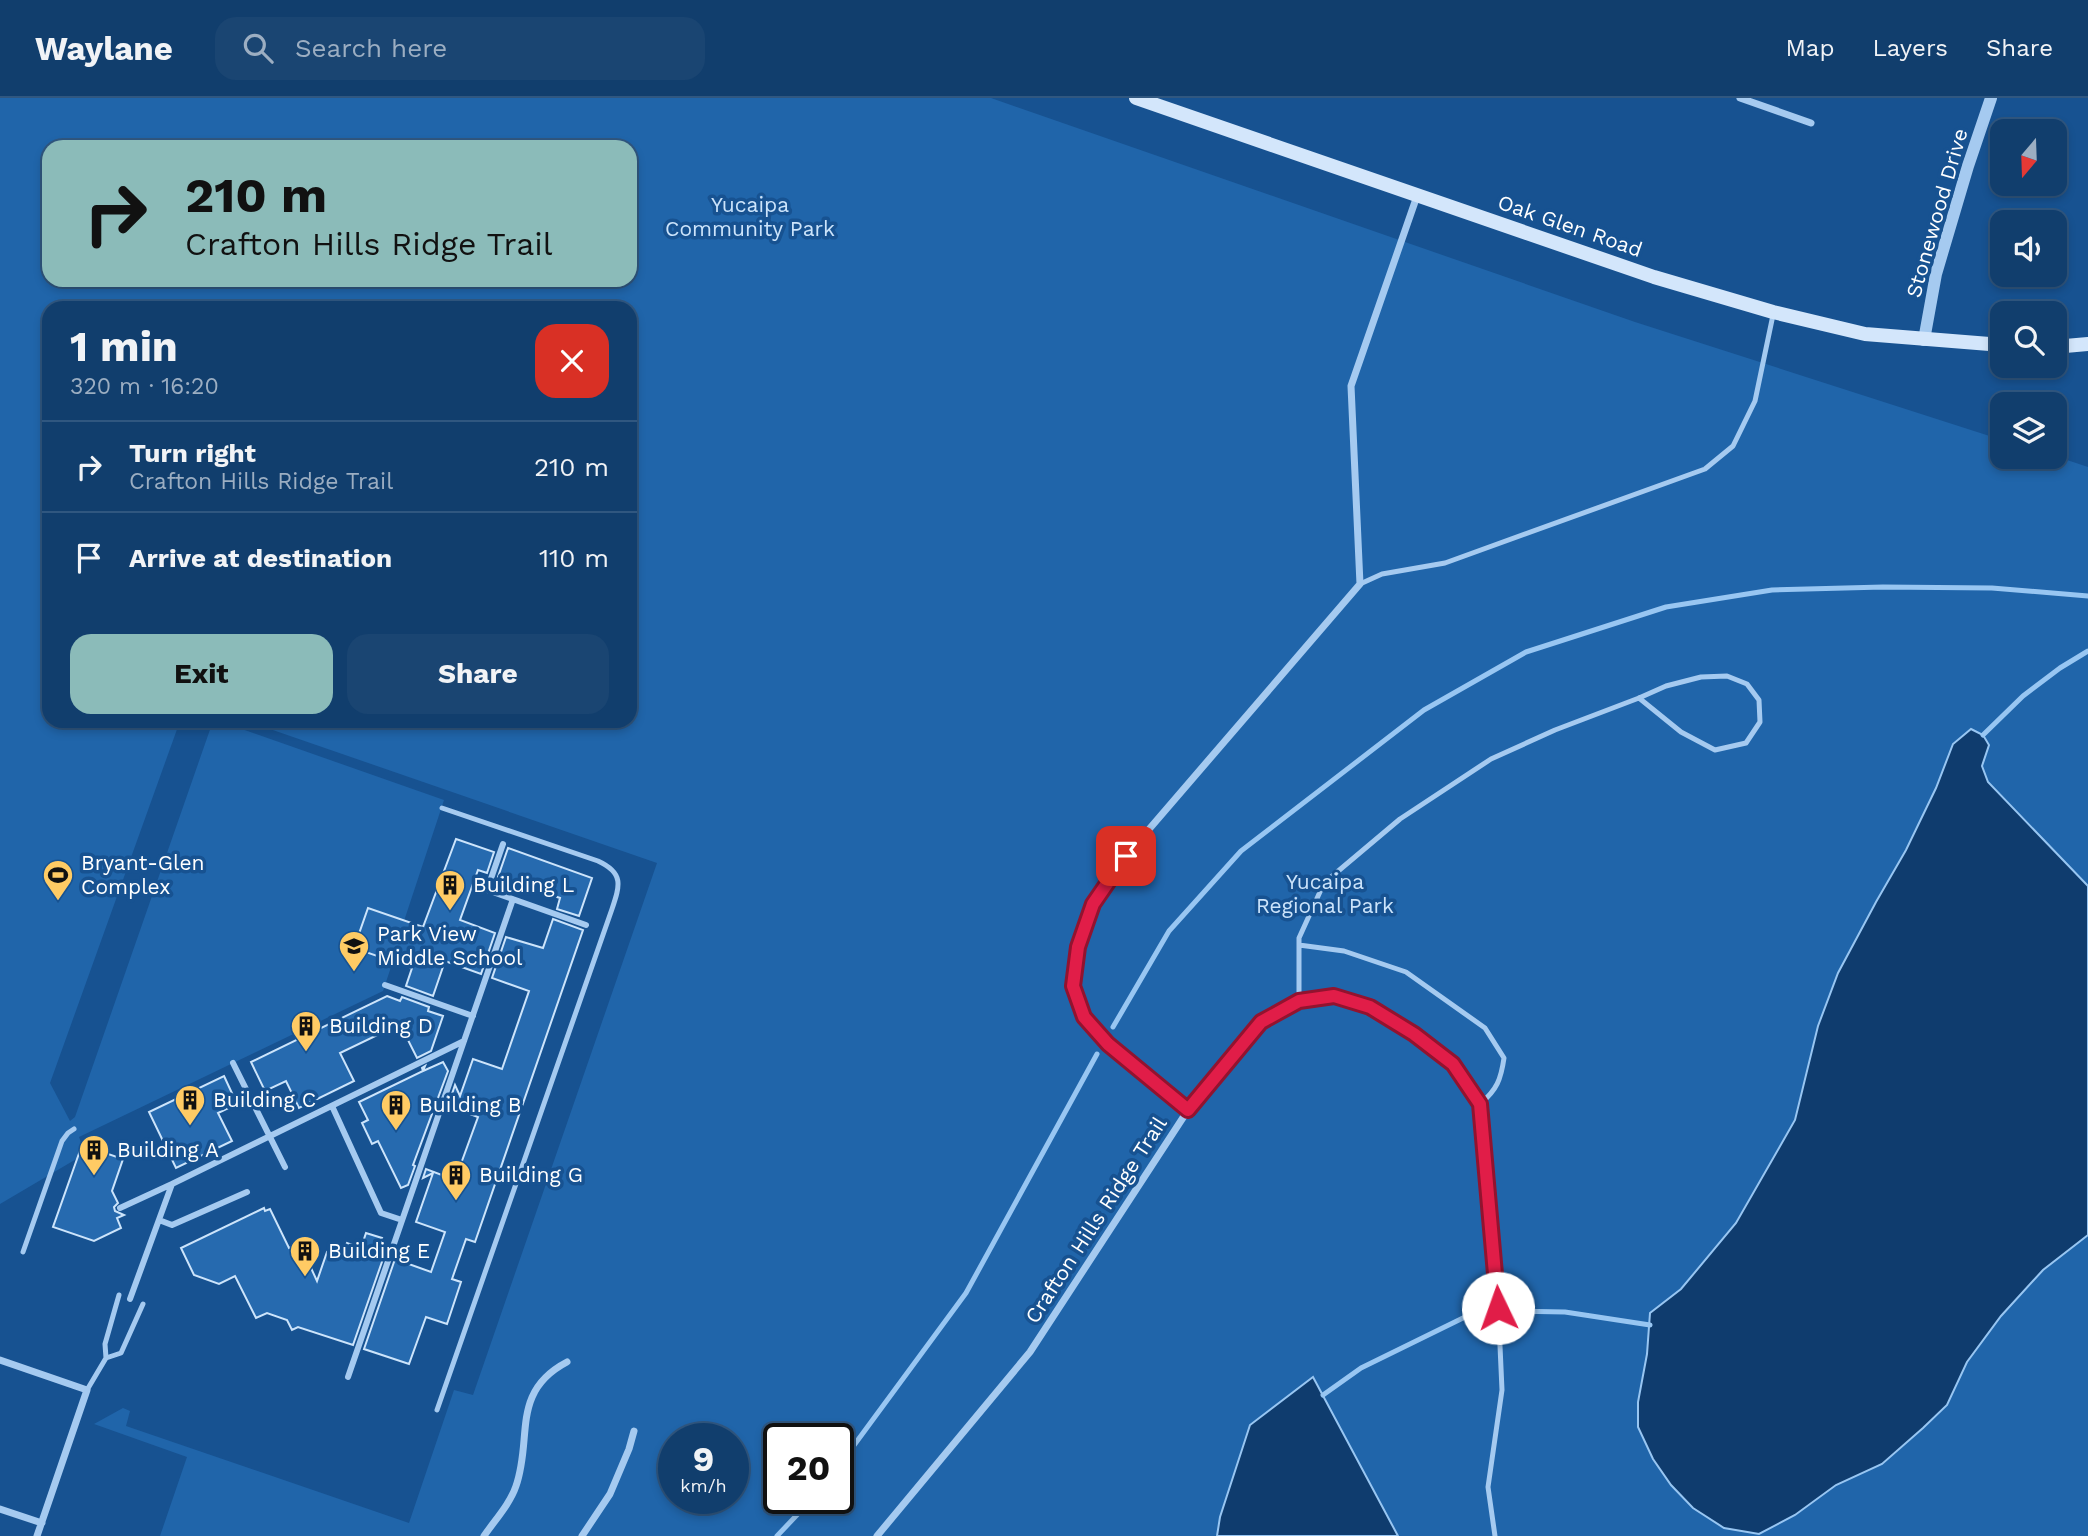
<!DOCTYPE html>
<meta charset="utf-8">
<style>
:root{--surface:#113e6d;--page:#1a4572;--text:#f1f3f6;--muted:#9caec2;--line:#305780;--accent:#8bbbb9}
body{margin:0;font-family:"Work Sans",sans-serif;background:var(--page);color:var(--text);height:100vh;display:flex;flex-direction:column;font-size:26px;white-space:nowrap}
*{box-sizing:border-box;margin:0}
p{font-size:23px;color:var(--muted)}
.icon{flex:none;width:38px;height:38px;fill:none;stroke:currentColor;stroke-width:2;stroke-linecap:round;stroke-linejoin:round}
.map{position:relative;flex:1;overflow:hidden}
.drawer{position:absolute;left:42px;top:203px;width:595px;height:427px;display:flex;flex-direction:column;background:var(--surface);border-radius:21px;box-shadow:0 4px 10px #0003,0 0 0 2px var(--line)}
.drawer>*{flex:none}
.banner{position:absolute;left:42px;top:42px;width:595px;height:147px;border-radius:21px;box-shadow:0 4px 10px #0003,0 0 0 2px var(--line);background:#8bbbb9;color:#111;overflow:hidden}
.needle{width:46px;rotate:199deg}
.controls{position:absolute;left:1990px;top:21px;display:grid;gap:14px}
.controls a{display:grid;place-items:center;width:77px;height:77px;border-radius:14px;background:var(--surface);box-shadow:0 4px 10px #0003,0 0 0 2px var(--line);font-size:35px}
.speed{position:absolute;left:658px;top:1325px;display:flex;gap:14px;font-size:35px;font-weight:700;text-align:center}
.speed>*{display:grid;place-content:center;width:91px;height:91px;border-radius:50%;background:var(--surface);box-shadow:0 4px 10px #0003,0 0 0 2px var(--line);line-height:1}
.speed small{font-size:18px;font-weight:400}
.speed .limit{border:4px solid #111;border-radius:10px;background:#fff;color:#111}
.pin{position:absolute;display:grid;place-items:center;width:60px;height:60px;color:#fff;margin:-30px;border-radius:14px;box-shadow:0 4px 10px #0006}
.me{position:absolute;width:77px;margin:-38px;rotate:357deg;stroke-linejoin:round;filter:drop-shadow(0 0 5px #0008)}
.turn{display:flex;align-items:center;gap:24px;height:147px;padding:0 28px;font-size:32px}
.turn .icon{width:91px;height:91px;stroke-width:2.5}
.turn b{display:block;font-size:49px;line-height:60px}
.round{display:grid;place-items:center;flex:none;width:74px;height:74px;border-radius:21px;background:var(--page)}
.headline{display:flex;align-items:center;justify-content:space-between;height:119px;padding:0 28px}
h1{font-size:42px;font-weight:700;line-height:52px}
.action{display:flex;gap:14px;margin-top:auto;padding:14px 28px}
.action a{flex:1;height:80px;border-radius:21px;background:var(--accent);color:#111;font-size:28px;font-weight:700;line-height:80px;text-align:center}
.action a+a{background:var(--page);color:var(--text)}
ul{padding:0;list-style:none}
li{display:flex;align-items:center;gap:21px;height:91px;padding:0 28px;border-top:2px solid var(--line)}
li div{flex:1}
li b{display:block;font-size:26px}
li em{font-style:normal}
header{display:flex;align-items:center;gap:42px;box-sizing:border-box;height:98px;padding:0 35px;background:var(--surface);border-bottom:2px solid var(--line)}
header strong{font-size:33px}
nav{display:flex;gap:38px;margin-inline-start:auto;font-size:24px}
.search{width:490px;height:63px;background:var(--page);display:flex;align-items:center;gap:18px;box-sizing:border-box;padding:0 24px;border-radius:21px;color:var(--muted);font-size:26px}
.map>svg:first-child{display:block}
.green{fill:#2065aa;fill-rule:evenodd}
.water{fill:#0f3c6e;stroke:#98c6f2;stroke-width:2}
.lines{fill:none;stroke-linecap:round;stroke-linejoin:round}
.stream{stroke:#98c6f2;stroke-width:5}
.building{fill:#266aaf;stroke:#cce4fb;stroke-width:2}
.service{stroke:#a5caf0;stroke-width:5}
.pedestrian{stroke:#a5caf0;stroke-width:6}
.minor{stroke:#a5caf0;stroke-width:7}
.tertiary{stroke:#a5caf0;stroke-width:12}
.secondary{stroke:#d3e6fb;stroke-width:14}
.route-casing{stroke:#92132f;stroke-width:18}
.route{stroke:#e11d48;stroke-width:12}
.labels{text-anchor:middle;stroke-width:7;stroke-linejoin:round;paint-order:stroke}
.park-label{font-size:21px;fill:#cce4fb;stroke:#175291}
.street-label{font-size:21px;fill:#fff;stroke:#175291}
.poi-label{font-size:21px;fill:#fff;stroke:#175291;text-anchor:start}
</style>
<header>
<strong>Waylane</strong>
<div class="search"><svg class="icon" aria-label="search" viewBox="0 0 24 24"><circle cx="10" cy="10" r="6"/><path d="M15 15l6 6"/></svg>Search here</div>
<nav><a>Map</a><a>Layers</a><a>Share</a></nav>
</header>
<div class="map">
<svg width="2088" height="1438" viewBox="0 0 2088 1438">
<rect width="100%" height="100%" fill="#175291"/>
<path class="green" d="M0,0H991L1635,224L2002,342V359L2055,358L2088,369V1438H160L187,1359L94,1326L123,1310L130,1313L126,1328L409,1425L454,1292L473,1297L657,765L247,623H630V210H49V623H180L50,985L70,1023L75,1019L213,623H219L444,702L404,823L368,810L354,849L393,863L383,893L79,1039L82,1047L78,1060L0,1106ZM49,49H630V182H49ZM674,1340H733V1400H674ZM779,1340H838V1400H779Z"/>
<path class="water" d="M1971,631L1983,637L1989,647L1982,668L1988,684L2088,788V1137L2043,1172L2001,1218L1967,1264L1947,1307L1923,1330L1882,1366L1836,1387L1795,1417L1759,1436L1724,1430L1693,1410L1671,1387L1653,1361L1638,1329V1304L1647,1256L1650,1215L1681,1191L1736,1125L1795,1022L1818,928L1838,875L1876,804L1906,752L1936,690L1953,646Z
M1313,1279L1398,1438H1217L1220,1419L1250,1327Z"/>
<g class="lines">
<path class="stream" d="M1983,637L2023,598L2060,570L2088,553
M1113,929L1169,833L1241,753L1424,612L1526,554L1666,509L1772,492L1883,489L1992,490L2088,498
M1516,1213L1565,1214L1650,1227
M1323,1297L1361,1270L1465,1219L1485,1217
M838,1369L966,1195L1097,956
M777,1438L813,1400"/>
</g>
<path class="building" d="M456,741L494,754L487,775L478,772L460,822L495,835L481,876L445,863L433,898L406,888L412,870L354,850L368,810L423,829Z
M508,750L592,780L579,818L557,811L560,800L498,779Z
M553,821L583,832L475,1144L466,1141L452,1181L461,1184L447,1226L426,1219L409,1266L364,1251L395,1161L431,1174L445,1134L416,1124L433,1075L423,1080L426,1071L455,1082L478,1019L448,1008L455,987L460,998L473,961L502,971L529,893L492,880L506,839L543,850Z
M387,898L400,903L402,899L429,909L428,913L443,918L431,953L417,960L400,926L340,955L354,983L299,1010L286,983L265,993L251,964Z
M443,964L448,973L413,1067L415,1068L408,1087L401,1090L378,1043L372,1046L362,1025L368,1022L359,1004L423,973L422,970L425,968L423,973Z
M224,978L237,1006L218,1015L232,1043L176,1070L149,1014Z
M82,1047L123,1061L112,1093L118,1105L114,1109L115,1113L124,1117L117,1120L121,1130L94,1143L53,1129Z
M264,1110L265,1113L270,1111L289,1150L300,1146L317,1183L327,1154L342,1159L347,1145L361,1150L366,1135L382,1140L377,1155L384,1158L353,1247L298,1229L292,1232L287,1222L267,1215L256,1220L235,1178L219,1186L194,1177L181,1150Z"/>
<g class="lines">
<path class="service" d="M1360,486L1382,476L1445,465L1705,371L1733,348L1755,303L1773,217
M1299,847L1344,853L1406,874L1485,930L1504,960C1501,981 1497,992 1480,1006
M1299,903V840L1324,785L1400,721L1491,661L1555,632L1639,600L1666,588L1701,579L1727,578L1747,586L1759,602L1760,624L1746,645L1715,652L1681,634L1639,600
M1188,1012L1261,924L1299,903L1334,898L1370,910L1414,936L1453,966L1480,1006L1497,1182L1502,1292L1488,1389L1495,1438
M23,1154L62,1043L68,1035L74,1031
M106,1260L121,1255L143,1206
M87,1292L106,1260L105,1246L119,1197
M437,1312L612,811C620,787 624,775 598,763L442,710"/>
<path class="pedestrian" d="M503,746L487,792L586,827
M385,887L473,918
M233,965L285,1069
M332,1008L381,1115L402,1122
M120,1110L172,1086
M159,1122L172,1127L247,1094
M130,1201L172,1086L464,943
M348,1279L513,801"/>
<path class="minor" d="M1740,0L1811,25
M0,1262L87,1292L37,1438
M0,1411L42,1425
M484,1438C495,1422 510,1406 516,1388C533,1340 510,1294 567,1264
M582,1438L610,1396L629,1351L634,1333
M877,1438L1030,1254L1188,1012L1108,946L1084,919L1073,888L1078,849L1093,806L1126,758L1360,486L1351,288L1417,98"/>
<path class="tertiary" d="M1924,242L1936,176L1968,68L1991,0"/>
<path class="secondary" d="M1136,0L1654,179L1773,214L1865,236L2002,247
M2054,249L2088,246"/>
</g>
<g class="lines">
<g class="route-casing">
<path id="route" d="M1126,758L1093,806L1078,849L1073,888L1084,919L1108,946L1188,1012L1261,924L1299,903L1334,898L1370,909L1414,936L1453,966L1480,1006L1498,1210"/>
</g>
<use href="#route" class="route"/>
</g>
<defs>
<g id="stadium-pin" transform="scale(1.575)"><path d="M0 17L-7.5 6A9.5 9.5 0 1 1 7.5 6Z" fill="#ffcb64" stroke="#175291"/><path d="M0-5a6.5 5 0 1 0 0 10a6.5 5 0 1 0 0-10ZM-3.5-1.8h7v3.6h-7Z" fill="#111"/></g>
<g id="building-pin" transform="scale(1.575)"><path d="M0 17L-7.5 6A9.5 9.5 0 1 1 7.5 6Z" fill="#ffcb64" stroke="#175291"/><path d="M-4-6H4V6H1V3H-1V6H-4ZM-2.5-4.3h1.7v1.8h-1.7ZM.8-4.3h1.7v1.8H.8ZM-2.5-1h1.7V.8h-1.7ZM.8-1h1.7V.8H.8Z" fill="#111"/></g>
<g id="school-pin" transform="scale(1.575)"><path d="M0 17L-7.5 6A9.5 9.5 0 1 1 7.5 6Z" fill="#ffcb64" stroke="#175291"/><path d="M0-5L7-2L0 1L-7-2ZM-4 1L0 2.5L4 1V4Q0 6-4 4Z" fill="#111"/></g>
</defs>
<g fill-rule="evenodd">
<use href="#stadium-pin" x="58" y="777"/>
<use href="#building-pin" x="450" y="787"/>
<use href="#school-pin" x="354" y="848"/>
<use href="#building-pin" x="306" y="928"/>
<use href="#building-pin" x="190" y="1002"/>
<use href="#building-pin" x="396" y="1007"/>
<use href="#building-pin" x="94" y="1052"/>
<use href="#building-pin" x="456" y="1077"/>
<use href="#building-pin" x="305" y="1153"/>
</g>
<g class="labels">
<g class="park-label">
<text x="750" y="114">Yucaipa<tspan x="750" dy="24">Community Park</tspan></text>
<text x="1325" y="791">Yucaipa<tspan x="1325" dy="24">Regional Park</tspan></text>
</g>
<g class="street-label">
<text transform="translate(1937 115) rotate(-74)" y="7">Stonewood Drive</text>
<text transform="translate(1570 128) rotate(19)" y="7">Oak Glen Road</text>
<text transform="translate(1096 1122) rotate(-57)" y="7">Crafton Hills Ridge Trail</text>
</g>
<g class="poi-label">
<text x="81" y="772">Bryant-Glen<tspan x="81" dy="24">Complex</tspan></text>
<text x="473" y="794">Building L</text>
<text x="377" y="843">Park View<tspan x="377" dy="24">Middle School</tspan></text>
<text x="329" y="935">Building D</text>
<text x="213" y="1009">Building C</text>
<text x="419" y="1014">Building B</text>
<text x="117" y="1059">Building A</text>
<text x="479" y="1084">Building G</text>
<text x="328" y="1160">Building E</text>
</g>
</g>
</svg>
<div class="controls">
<a><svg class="needle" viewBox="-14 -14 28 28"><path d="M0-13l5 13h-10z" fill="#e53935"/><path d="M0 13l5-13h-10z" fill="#9caec2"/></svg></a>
<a><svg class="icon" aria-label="sound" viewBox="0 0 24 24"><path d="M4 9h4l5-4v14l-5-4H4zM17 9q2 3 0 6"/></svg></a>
<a><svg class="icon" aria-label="search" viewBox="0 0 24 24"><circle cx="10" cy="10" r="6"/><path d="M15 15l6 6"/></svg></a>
<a><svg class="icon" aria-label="layers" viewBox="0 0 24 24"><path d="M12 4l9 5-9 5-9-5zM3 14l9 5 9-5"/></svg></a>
</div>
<div class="speed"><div>9<small>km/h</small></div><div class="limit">20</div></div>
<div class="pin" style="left:1126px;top:758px;background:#d93025"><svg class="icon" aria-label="arrive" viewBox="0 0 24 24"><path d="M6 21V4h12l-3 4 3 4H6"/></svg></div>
<svg class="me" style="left:1498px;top:1210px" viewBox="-20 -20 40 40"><circle r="19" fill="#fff"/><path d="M0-13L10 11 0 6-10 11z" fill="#e11d48"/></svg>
<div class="banner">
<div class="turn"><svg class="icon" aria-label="right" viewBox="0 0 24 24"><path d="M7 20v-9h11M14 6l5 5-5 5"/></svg><div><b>210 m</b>Crafton Hills Ridge Trail</div></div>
</div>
<section class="drawer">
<div class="headline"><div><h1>1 min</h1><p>320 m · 16:20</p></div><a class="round" style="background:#d93025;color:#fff"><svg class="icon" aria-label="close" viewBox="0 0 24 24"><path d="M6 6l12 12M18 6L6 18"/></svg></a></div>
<ul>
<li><svg class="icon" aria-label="right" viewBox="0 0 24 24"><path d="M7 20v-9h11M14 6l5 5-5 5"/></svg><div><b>Turn right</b><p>Crafton Hills Ridge Trail</p></div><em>210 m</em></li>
<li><svg class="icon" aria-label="arrive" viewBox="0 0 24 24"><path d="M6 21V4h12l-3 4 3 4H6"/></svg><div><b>Arrive at destination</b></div><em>110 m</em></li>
</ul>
<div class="action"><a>Exit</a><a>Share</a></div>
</section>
</div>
